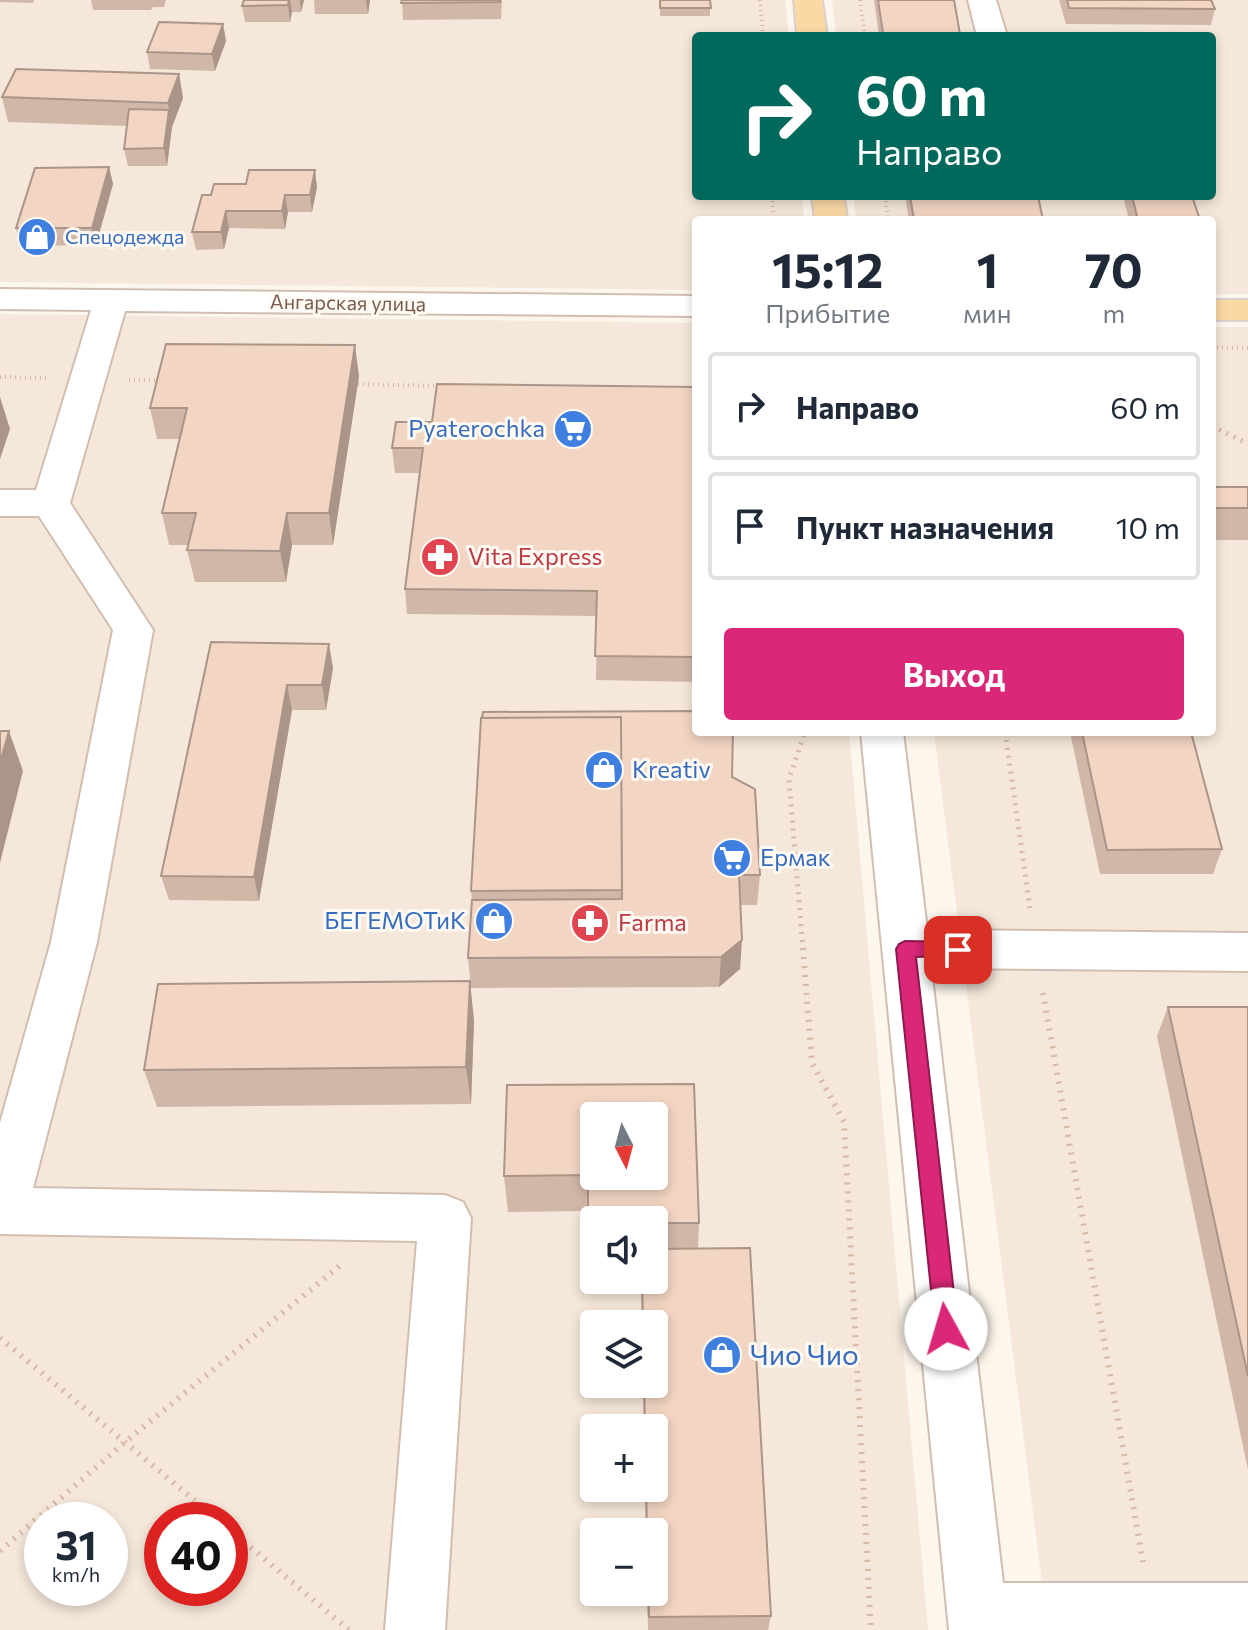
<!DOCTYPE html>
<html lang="ru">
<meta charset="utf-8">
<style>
:root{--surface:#fff;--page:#f6f6f7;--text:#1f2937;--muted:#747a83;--line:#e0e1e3;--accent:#db2777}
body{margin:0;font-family:Commissioner,sans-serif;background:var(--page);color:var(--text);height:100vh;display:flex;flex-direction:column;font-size:30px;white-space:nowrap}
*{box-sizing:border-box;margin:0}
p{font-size:26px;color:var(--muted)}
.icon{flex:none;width:44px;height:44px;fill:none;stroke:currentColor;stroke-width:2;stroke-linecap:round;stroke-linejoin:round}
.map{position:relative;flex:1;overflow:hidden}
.sheet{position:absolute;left:692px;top:216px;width:524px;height:520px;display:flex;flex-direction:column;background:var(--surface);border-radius:8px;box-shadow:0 4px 12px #0003}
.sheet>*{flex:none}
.hud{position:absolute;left:692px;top:32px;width:524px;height:168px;border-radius:8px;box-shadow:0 4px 12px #0003;background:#00695c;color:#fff;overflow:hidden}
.needle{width:52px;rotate:174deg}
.fabs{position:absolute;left:580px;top:1102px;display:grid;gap:16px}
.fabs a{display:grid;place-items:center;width:88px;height:88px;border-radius:8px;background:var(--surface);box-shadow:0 4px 12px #0003;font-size:40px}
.speed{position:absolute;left:24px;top:1502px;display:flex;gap:16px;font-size:40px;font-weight:700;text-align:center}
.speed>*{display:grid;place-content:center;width:104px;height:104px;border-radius:50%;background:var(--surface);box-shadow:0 4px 12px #0003;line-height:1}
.speed small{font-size:20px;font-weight:400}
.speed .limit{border:12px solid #d22;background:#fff;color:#111}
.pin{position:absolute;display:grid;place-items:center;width:68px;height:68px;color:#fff;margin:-34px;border-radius:16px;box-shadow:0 4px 12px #0006}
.me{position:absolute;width:88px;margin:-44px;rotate:354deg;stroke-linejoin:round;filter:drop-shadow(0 0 6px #0008)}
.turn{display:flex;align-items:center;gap:28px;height:168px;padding:0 32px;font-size:36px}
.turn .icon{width:104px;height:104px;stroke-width:2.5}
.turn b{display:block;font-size:56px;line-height:68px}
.eta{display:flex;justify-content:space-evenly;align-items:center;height:136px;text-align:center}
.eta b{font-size:48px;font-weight:700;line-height:56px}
.button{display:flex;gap:16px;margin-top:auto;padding:16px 32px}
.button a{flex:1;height:92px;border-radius:8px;background:var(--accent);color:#fff;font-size:32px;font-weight:700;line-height:92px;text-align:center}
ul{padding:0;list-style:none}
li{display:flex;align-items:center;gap:24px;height:108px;margin:0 16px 12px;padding:0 16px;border:4px solid var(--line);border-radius:8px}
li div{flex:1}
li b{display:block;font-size:30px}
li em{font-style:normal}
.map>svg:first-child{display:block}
.residential{fill:#f5e8da;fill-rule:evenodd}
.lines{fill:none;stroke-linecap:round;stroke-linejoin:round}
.minor-casing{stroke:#d1beb0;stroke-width:4}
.major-casing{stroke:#dad1cd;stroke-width:4}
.path-far2{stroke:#d9b8a5;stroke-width:4;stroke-dasharray:1 4;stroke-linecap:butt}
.path-far1{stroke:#d9b8a5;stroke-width:5;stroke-dasharray:2 6;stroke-linecap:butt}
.path{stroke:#d9b8a5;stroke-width:6;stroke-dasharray:2 7;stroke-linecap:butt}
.minor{fill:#fff;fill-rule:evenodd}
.major{fill:#fbd9a5;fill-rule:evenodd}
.wall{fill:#d1b7a8}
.shaded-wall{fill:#aa9588}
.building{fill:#f3d5c3;stroke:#aa9588;stroke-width:2;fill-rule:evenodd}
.route{fill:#db2777;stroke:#8e194d;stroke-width:2}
.labels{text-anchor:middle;stroke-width:6;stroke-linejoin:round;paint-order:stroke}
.far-shop-label{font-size:20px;fill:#366cbe;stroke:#fffaf3;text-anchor:start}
.far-street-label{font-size:20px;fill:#7a5c4d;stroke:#fffaf3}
.shop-label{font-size:24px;fill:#366cbe;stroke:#fffaf3;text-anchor:end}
.health-label{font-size:24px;fill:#be3a42;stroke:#fffaf3;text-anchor:start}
.near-shop-label{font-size:28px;fill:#366cbe;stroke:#fffaf3;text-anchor:start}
</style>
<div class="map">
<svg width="1248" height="1630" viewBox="0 0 1248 1630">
<rect width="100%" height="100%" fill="#fdf6ec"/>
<path class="residential" d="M0,0H785L789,36H696V196H802L804,220H696V290L0,282Z
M832,0H1248V294H1212V220H856L854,196H1212V36H836Z
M0,314L696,323V732H849L928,1630H0ZM594,1116H654V1176H594ZM594,1220H654V1280H594ZM594,1324H654V1384H594ZM594,1428H654V1488H594ZM42,1520H110V1588H42ZM162,1520H230V1588H162ZM594,1532H654V1592H594Z
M1212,327H1248V1630H1048L934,732H1212Z"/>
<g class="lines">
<g class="minor-casing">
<path id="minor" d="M968,0H996L1007,36H977Z
M0,289L696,296V316L125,311L70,503L153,630L97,942L33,1188L445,1195L463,1202L471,1218L445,1630H385L417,1241L0,1234V1123L51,942L113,630L39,516H0V490H36L91,310L0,309Z
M861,732H903L927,930L1248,933V971L931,968L1003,1583H1248V1630H949Z"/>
</g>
<g class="major-casing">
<path id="major" d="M794,0H822L827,36H797Z
M812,196H844L847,220H815Z
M1212,300H1248V320H1212Z"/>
</g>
<path class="path-far2" d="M760,0L763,36
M860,0L865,36
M772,196L774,220
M885,196L888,220
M1212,347L1248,348
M0,377L47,378
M129,380H163
M353,384L443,386"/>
<path class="path-far1" d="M1212,426L1248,444
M1005,732L1030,908
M803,950L789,779L805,732"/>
<path class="path" d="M803,948L812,1063L844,1122L871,1630
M1043,993L1143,1562
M0,1338L218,1520
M230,1530L349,1630
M0,1551L125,1442L342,1264"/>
<use href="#minor" class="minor"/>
<use href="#major" class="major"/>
</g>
<path class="wall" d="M0,0H34L33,3L0,2Z
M91,0H166L164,7H153L151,10H93Z
M244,0H304L301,12H292L290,22H245L242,6Z
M314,0H370L368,14H315Z
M402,0H502L501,19L403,20Z
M660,0H710V16H660Z
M874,0H954L960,36H879Z
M1059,0H1211L1215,9L1211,25L1066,24Z
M223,24L226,41L215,71L150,69L147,52Z
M179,74L183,98L172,127L167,166H128L124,149L127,126L8,122L2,97Z
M109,167L113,184L96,245L20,246L16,228Z
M317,187L312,212H288L285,229L229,228L224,249L196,250L192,232L211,195Z
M907,196H1038L1043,220H909L906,202Z
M1123,196H1192L1200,220H1129Z
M359,376L333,545H292L286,582H195L187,550L189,545H169L162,513L180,439H157L150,408Z
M696,387V682L596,680L597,616L407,614L405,589L420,473H395L392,448L432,422Z
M1212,487H1248V540H1212Z
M211,642L333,668L326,710H292L259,901L169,900L161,876Z
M1070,732H1191L1222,849L1213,874H1100Z
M732,777L760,875L757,905H741L740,969L719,987L471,988L468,958L472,900L471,891Z
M1168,1007H1248V1470L1157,1036Z
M474,1020L471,1104L157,1107L144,1070Z
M507,1085L699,1223L698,1249L771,1616L768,1630H648L647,1592H654V1532H646L645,1488H654V1428H644L643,1384H654V1324H642L641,1284V1280H654V1220H594V1259H589L588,1211L508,1212L504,1176Z"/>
<path class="shaded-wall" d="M289,0H290L292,12L290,22L288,5Z
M300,0H304L301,12Z
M366,0H370L368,14Z
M223,24L226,41L215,71L212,54Z
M179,74L183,98L172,127L168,103Z
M169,110L172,127L167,166L164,148Z
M109,167L113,184L96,245L92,228Z
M315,170L317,187L312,212L310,195Z
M285,195L288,212L285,229L282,211Z
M226,211L229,228L224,249L221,232Z
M355,345L359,376L333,545L329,513Z
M0,397L10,429L0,459Z
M287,513L292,545L286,582L280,551Z
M329,644L333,668L326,710L322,685Z
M287,685L292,710L259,901L254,877Z
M9,731L23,771L0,863V763Z
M742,940L740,969L719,987L721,957Z
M470,981L474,1020L471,1104L466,1067Z"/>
<path class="building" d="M244,0H289L288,5L242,6Z
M402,0H500V2L401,3Z
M660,0H710L711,8H660Z
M878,0H954L960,34L883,33Z
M1067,0H1211L1215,9L1069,8Z
M159,22L223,24L212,54L147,52Z
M16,69L179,74L168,103L2,97Z
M129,109L169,110L164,148L124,149Z
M109,167L92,228H16L35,168Z
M249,170H315L310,195H285L282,211H226L221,232H192L202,195H211L214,184H246Z
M910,196H1038L1043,220H914Z
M1132,196H1192L1200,220H1138Z
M166,344L355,345L329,513H287L280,551L187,550L196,513H162L187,408H150Z
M437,384L696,387V657L595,656L597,591L405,589L423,448H392L396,422H432Z
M1212,487H1248V508H1212Z
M211,642L329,644L322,685H287L254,877L161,876Z
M696,711V732H733L732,777L755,789L760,875H739L742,940L721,957L468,958L472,900L622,899L621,717L482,718L483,712Z
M621,717L622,890L471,891L481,718Z
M0,731H9L0,763Z
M1082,732H1191L1222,849L1107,850Z
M470,981L466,1067L144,1070L158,984Z
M1168,1007H1248V1376Z
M694,1084L699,1223H654V1220H594V1224H588V1175L504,1176L507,1085ZM594,1116H654V1176H594Z
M750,1248L771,1616L649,1617L648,1592H654V1532H647L646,1488H654V1428H645L644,1384H654V1324H643L642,1280H654V1249Z"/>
<path class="route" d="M905,941L958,942L964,944L967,950L964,955L916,957L958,1329L954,1336L946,1339L939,1336L935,1329L896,949L899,944Z"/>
<defs>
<g id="shop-disc" transform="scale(2)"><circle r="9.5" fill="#3f7fe0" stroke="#fffaf3"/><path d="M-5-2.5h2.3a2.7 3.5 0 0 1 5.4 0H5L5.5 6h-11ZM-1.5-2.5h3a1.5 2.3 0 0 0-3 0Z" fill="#fff"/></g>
<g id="supermarket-disc" transform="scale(2)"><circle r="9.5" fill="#3f7fe0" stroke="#fffaf3"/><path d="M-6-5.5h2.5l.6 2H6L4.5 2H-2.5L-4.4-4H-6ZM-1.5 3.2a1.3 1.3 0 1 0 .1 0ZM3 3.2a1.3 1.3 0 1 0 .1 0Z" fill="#fff"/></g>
<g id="pharmacy-disc" transform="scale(2)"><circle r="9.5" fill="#e0444e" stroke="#fffaf3"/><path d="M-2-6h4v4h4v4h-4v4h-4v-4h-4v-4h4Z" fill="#fff"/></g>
</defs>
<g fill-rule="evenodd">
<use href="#shop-disc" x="37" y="237"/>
<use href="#supermarket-disc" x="573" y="429"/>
<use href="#pharmacy-disc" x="440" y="557"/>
<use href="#shop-disc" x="604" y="770"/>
<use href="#supermarket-disc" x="732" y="858"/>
<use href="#shop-disc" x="494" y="921"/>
<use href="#pharmacy-disc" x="590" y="923"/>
<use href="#shop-disc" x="722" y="1355"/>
</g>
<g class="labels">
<g class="far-shop-label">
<text x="65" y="244">Спецодежда</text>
</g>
<g class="far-street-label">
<text transform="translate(348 303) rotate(1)" y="7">Ангарская улица</text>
</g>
<g class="shop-label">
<text x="545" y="437">Pyaterochka</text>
<text x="632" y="778" text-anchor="start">Kreativ</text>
<text x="760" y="866" text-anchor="start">Ермак</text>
<text x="466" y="929">БЕГЕМОТиК</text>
</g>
<g class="health-label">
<text x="468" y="565">Vita Express</text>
<text x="618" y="931">Farma</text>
</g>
<g class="near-shop-label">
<text x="750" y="1365">Чио Чио</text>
</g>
</g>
</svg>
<div class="fabs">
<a><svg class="needle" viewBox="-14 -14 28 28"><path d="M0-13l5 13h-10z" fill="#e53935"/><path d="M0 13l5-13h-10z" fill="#747a83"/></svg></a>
<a><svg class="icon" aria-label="sound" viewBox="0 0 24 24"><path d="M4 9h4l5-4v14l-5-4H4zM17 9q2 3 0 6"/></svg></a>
<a><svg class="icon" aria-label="layers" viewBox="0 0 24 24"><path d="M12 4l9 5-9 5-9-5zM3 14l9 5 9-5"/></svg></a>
<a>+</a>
<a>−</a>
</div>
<div class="speed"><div>31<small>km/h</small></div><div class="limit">40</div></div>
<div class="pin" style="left:958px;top:950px;background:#d93025"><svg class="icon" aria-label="arrive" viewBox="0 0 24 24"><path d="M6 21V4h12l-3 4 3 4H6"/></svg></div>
<svg class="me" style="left:946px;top:1329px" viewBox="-20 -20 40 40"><circle r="19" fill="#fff"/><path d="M0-13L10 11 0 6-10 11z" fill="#db2777"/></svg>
<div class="hud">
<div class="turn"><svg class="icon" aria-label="right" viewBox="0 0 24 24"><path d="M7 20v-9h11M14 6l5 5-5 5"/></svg><div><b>60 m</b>Направо</div></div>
</div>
<section class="sheet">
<div class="eta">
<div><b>15:12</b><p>Прибытие</p></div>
<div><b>1</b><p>мин</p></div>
<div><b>70</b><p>m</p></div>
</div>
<ul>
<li><svg class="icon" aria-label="right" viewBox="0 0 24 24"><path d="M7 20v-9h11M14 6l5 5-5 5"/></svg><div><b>Направо</b></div><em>60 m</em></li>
<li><svg class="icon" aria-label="arrive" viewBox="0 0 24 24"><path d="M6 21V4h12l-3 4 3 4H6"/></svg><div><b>Пункт назначения</b></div><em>10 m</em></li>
</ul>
<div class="button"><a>Выход</a></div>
</section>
</div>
